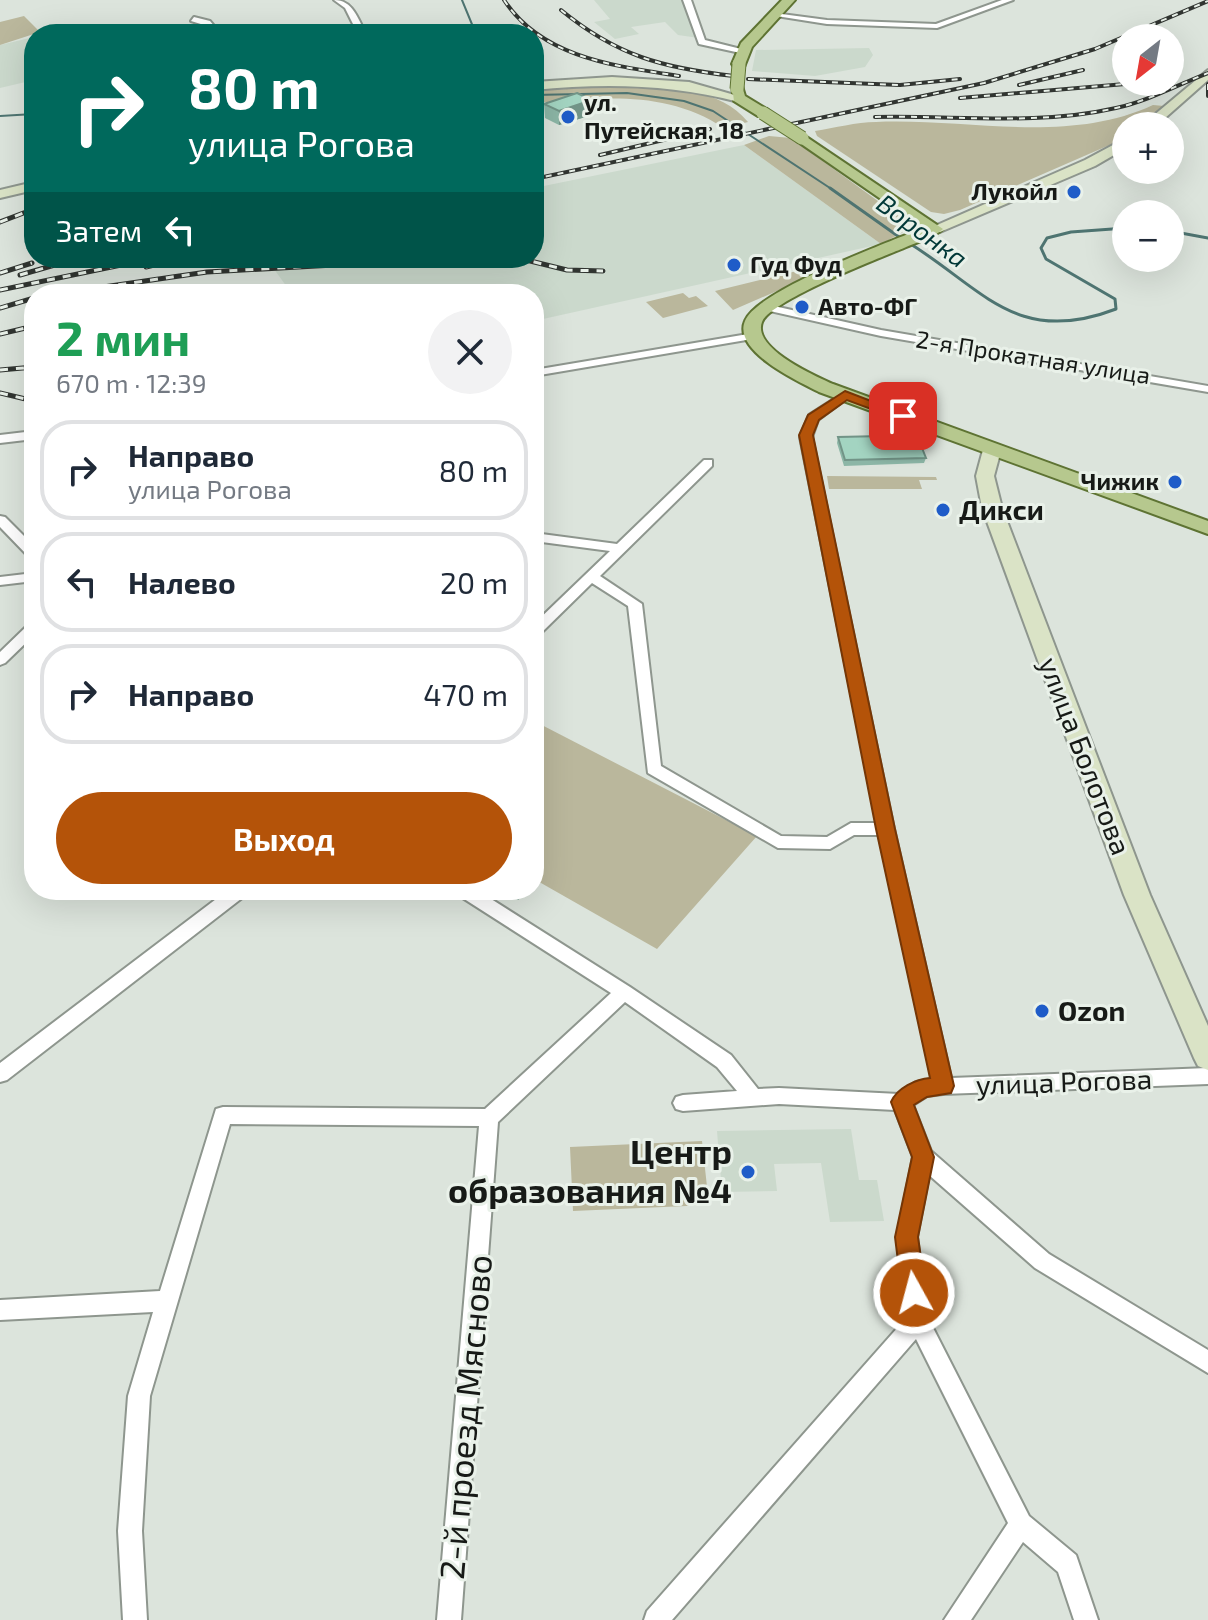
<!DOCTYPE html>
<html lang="ru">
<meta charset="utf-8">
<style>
:root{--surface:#fff;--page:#f2f2f3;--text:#1f2937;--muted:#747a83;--line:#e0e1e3;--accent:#b45309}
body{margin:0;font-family:"Exo 2",sans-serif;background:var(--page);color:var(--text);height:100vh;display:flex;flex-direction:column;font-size:30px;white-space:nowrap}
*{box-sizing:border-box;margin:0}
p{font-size:26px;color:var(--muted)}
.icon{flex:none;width:44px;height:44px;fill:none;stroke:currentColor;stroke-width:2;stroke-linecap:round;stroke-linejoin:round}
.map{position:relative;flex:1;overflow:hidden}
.panel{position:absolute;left:24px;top:284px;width:520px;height:616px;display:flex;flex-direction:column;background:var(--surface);border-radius:32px;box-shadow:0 8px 32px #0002}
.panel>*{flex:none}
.banner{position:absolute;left:24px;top:24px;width:520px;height:244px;border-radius:32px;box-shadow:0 8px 32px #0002;background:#00695c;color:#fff;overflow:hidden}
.needle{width:52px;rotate:211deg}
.fabs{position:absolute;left:1112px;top:24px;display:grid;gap:16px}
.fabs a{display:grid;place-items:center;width:72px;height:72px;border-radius:50%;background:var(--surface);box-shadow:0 8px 32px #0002;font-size:40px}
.pin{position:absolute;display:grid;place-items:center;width:68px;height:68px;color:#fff;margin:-34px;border-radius:16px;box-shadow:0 4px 12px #0006}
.me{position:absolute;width:88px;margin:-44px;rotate:353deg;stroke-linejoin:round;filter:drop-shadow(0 0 6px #0008)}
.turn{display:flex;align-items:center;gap:28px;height:168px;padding:0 32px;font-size:36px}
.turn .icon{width:104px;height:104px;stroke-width:2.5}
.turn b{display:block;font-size:56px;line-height:68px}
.then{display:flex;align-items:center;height:76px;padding:0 32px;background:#0003;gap:16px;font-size:30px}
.round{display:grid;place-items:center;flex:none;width:84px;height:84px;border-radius:42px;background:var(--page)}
.head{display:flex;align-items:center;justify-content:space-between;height:136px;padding:0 32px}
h1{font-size:48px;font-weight:700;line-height:60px;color:#1e9e55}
.action{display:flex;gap:16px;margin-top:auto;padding:16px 32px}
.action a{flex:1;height:92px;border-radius:48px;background:var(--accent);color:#fff;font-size:32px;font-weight:700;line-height:92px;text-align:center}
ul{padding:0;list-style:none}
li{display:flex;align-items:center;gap:24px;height:100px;margin:0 16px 12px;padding:0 16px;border:4px solid var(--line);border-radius:32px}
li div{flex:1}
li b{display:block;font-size:30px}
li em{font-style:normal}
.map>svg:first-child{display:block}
.built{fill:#cbd9cc}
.green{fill:#bab79c}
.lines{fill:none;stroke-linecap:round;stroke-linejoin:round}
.stream-far1{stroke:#4e7471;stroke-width:2}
.stream{stroke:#4e7471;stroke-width:3}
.street-casing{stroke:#8e968e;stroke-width:4}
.secondary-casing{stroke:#8e968e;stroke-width:4}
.primary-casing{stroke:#5e7333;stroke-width:4}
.street{fill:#fff;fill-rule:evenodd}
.secondary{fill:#dae3c6;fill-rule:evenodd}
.primary{fill:#b6c88e;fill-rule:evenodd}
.rail-far1-casing{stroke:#313531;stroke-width:4}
.rail-casing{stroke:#313531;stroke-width:5}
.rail-far1{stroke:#e9f1e9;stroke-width:2;stroke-dasharray:6;stroke-linecap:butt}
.rail{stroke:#e9f1e9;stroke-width:3;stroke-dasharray:8;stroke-linecap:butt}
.primary-bridge-casing{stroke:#5e7333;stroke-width:15;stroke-linecap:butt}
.primary-bridge{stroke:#b6c88e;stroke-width:13}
.wall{fill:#8cb6a6}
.shaded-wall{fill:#729487}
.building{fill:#a3d4c1;stroke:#729487;stroke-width:2}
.route{fill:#b45309;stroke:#753606;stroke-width:2}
.poi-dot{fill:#1f5cc8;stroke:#e9f1e9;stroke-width:3}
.labels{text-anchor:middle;stroke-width:6;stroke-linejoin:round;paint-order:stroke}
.far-poi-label{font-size:24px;font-weight:bold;fill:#171a17;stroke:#e9f1e9;text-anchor:start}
.far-street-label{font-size:24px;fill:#171a17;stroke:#e9f1e9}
.far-water-label{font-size:26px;font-style:italic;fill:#013837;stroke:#e9f1e9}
.poi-label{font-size:28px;font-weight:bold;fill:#171a17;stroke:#e9f1e9;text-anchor:start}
.street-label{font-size:28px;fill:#171a17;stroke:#e9f1e9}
.near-poi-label{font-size:34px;font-weight:bold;fill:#171a17;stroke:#e9f1e9;text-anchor:end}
.near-street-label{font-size:34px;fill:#171a17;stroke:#e9f1e9}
</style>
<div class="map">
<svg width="1208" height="1620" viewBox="0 0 1208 1620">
<rect width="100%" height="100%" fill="#dce4dc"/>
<path class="built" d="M594,0H683L700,33L699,38L678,35L665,22L631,27L639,34L615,39L594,22L610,19Z
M34,37V80L0,88V45Z
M869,48L873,55L865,67L815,76L752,71L756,50Z
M744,145L881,244L534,321V294H292L266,258H534V188Z
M851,1129L859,1180H877L884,1221L830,1222L821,1163L774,1164L777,1191L722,1192L717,1131Z"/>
<path class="green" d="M24,16L40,32L0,45V22Z
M633,85C674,89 720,88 748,122L724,128C665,89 601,98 534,103V91Z
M1153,105L1164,106L1139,126H1126V136L1121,140L960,210L944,214L931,212L817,136L815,131C835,128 856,122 876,122C967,118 1067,145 1153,105Z
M769,136L791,138L900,217L903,232L881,244L744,145Z
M858,256L733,310L715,291Z
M683,293L689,298L696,296L708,306L663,318L646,302Z
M827,476L936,477L937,480H919L922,489H829Z
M534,721L757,836L657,949L534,879Z
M702,1141L709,1205L573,1211L570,1147Z"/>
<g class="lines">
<path class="stream-far1" d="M462,0L476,34
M534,95L627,93L684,101L713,111L833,190
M0,116L34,114"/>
<path class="stream" d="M830,188L902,239
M1170,231L1208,238
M909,243C983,289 1017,347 1116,309L1115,299L1046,259L1041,248L1047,238L1071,232L1126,228"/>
<g class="street-casing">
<path id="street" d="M334,0C353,0 358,19 366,34H358L345,8Z
M683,0H691L705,40L745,50V54L699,44Z
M1002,0H1013L937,28L827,24L770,15L774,13L827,20L936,24Z
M194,17L210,21L221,34H213L204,25L191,21Z
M765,304L881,330L1208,386V392L881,336L761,309V305Z
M754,333L759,336L758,338L534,376V370Z
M845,392L851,395L849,397L818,420L812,437L894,829L951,1078L1208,1068V1084L943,1094L927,1096L913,1105L931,1151L1049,1254L1208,1350V1373L1035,1268L929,1175L917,1237L928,1318L1029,1516L1076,1555L1098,1620H1074L1058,1572L1023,1542L971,1620H944L1008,1523L916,1339L672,1620H644L647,1611L907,1317L897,1237L913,1157L895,1110L779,1104L683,1111L676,1109L673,1103L676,1097L683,1095L737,1091L717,1067L625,1002L498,1122L461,1620H437L479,1126L230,1124L150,1396L142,1531L147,1620H123L118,1531L128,1396L153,1312L0,1320V1300L160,1291L216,1109L223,1107L485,1109L611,993L458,895L456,890H477L630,987L731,1055L758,1089L779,1088L899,1094L916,1082L932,1079L879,835H854L830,849L778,848L648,773L628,606L592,583L539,635L534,637V624L610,551L534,541V533L617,544L704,460H712V466L600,576L642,604L661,766L781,836L827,837L851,823H877L800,437L809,415Z
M34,431V439L0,443V435Z
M0,516L5,517L34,546V558L29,557L0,527Z
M34,573V581L0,585V577Z
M34,622V635L5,663L0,665V652L29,624Z
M228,890H248L246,895L7,1080L0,1082V1063Z"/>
</g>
<g class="secondary-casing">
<path id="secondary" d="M1208,70V80L1156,126H1141Z
M612,77L689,82L745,98L739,102C670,84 605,83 534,90V82Z
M1126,138V148L1095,166L940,232H930L928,229L1085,160Z
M34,182V190L0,198V190Z
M992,445L1001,450L994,476L1002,508L1150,895L1208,1026V1070L1198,1066L1194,1058L1124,895L982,508L976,476L983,450Z"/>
</g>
<g class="primary-casing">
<path id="primary" d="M782,0H795L752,47L744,67H734L732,64L741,43Z
M732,86H742L745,96L768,110V116H758L734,101Z
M802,134L943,229C933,238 917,242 904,248C879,258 770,301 762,322C752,348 815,376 833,384L1208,521V534L819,392C799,382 732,351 745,321C757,290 890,242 923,228L797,141L795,138Z"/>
</g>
<use href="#street" class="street"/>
<use href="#secondary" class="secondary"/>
<use href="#primary" class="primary"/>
<g class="rail-far1-casing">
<path id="rail-far1" d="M504,0C542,58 615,66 679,76
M561,10C617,56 663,68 734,76
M748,79L900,85L960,79
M1208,84V96
M1019,85L1083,70
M960,98L1137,83
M875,117C955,115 1037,126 1116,108C1148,101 1177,85 1208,73
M600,155L710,129
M534,179L984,83L1095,49L1208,1"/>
</g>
<g class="rail-casing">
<path id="rail" d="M0,222L34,209
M518,258L567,270L603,271
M146,267L183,258
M0,273L32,263
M20,275L79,258
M0,290L155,258
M55,294L207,272L459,258
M0,308L34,298
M0,334L34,326
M0,370L34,367
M0,393L34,401"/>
</g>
<use href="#rail-far1" class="rail-far1"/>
<use href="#rail" class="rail"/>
<g class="primary-bridge-casing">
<path id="primary-bridge" d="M737,89L739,64
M763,113L802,138"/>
</g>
<use href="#primary-bridge" class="primary-bridge"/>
</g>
<path class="wall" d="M544,104L592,115L559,125L545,118Z
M838,437L926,458L924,463L844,466L837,443Z
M501,890H528L518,900Z"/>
<path class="shaded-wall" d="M592,100V115L559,125V111Z
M517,890H528L518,900Z"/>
<path class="building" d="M577,93L592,100L559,111L544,104Z
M916,433L926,458L845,460L838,437L883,436Z"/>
<path class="route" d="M845,391L910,416L898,419L847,400L819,420L813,435L895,829L954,1086L951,1093L927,1097L914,1105L934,1157L918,1237L926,1293L922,1301L914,1304L905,1301L902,1293L895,1237L912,1157L891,1102C897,1088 916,1079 930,1078L876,829L799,435L808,415Z"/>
<g class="poi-dot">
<circle cx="568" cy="117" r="8"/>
<circle cx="1074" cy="192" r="8"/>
<circle cx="734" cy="265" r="8"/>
<circle cx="802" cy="307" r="8"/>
<circle cx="1175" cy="482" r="8"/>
<circle cx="943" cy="510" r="8"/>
<circle cx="1042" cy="1011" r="8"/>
<circle cx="748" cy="1172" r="8"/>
</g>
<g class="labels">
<g class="far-poi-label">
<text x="584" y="111">ул.<tspan x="584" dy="28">Путейская, 18</tspan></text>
<text x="1058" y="200" text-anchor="end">Лукойл</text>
<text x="750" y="273">Гуд Фуд</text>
<text x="818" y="315">Авто-ФГ</text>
<text x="1159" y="490" text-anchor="end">Чижик</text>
</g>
<g class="far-street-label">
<text transform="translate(1033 358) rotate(9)" y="8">2-я Прокатная улица</text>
</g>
<g class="far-water-label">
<text transform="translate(922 231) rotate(36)" y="9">Воронка</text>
</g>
<g class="poi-label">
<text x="959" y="520">Дикси</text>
<text x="1058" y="1021">Ozon</text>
</g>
<g class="street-label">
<text transform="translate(1085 756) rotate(69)" y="10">улица Болотова</text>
<text transform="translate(1064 1082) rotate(-2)" y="10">улица Рогова</text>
</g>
<g class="near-poi-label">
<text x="732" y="1164">Центр<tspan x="732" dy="39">образования №4</tspan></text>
</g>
<g class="near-street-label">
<text transform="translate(466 1417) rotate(-85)" y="12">2-й проезд Мясново</text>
</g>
</g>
</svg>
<div class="fabs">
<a><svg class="needle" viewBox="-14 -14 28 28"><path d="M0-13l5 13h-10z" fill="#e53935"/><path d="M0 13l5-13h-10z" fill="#747a83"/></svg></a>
<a>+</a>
<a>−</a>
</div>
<div class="pin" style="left:903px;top:416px;background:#d93025"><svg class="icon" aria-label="arrive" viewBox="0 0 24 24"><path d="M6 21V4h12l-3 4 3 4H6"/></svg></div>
<svg class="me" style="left:914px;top:1293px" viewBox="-20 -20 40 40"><circle r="17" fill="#b45309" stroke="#fff" stroke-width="3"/><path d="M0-11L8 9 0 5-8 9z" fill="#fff"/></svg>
<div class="banner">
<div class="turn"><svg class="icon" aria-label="right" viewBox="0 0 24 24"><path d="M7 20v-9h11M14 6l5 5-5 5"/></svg><div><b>80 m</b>улица Рогова</div></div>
<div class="then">Затем<svg class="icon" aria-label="left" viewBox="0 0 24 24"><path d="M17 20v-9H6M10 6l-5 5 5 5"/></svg></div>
</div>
<section class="panel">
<div class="head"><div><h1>2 мин</h1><p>670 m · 12:39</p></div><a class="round"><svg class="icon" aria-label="close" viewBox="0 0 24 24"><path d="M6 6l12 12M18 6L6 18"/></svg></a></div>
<ul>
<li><svg class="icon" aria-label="right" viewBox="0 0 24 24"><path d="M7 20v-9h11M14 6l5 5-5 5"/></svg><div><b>Направо</b><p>улица Рогова</p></div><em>80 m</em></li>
<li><svg class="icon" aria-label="left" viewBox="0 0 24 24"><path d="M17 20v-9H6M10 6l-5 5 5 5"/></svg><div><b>Налево</b></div><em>20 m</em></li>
<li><svg class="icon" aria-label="right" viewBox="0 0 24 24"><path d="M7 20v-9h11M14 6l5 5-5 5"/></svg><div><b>Направо</b></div><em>470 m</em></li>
</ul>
<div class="action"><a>Выход</a></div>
</section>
</div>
